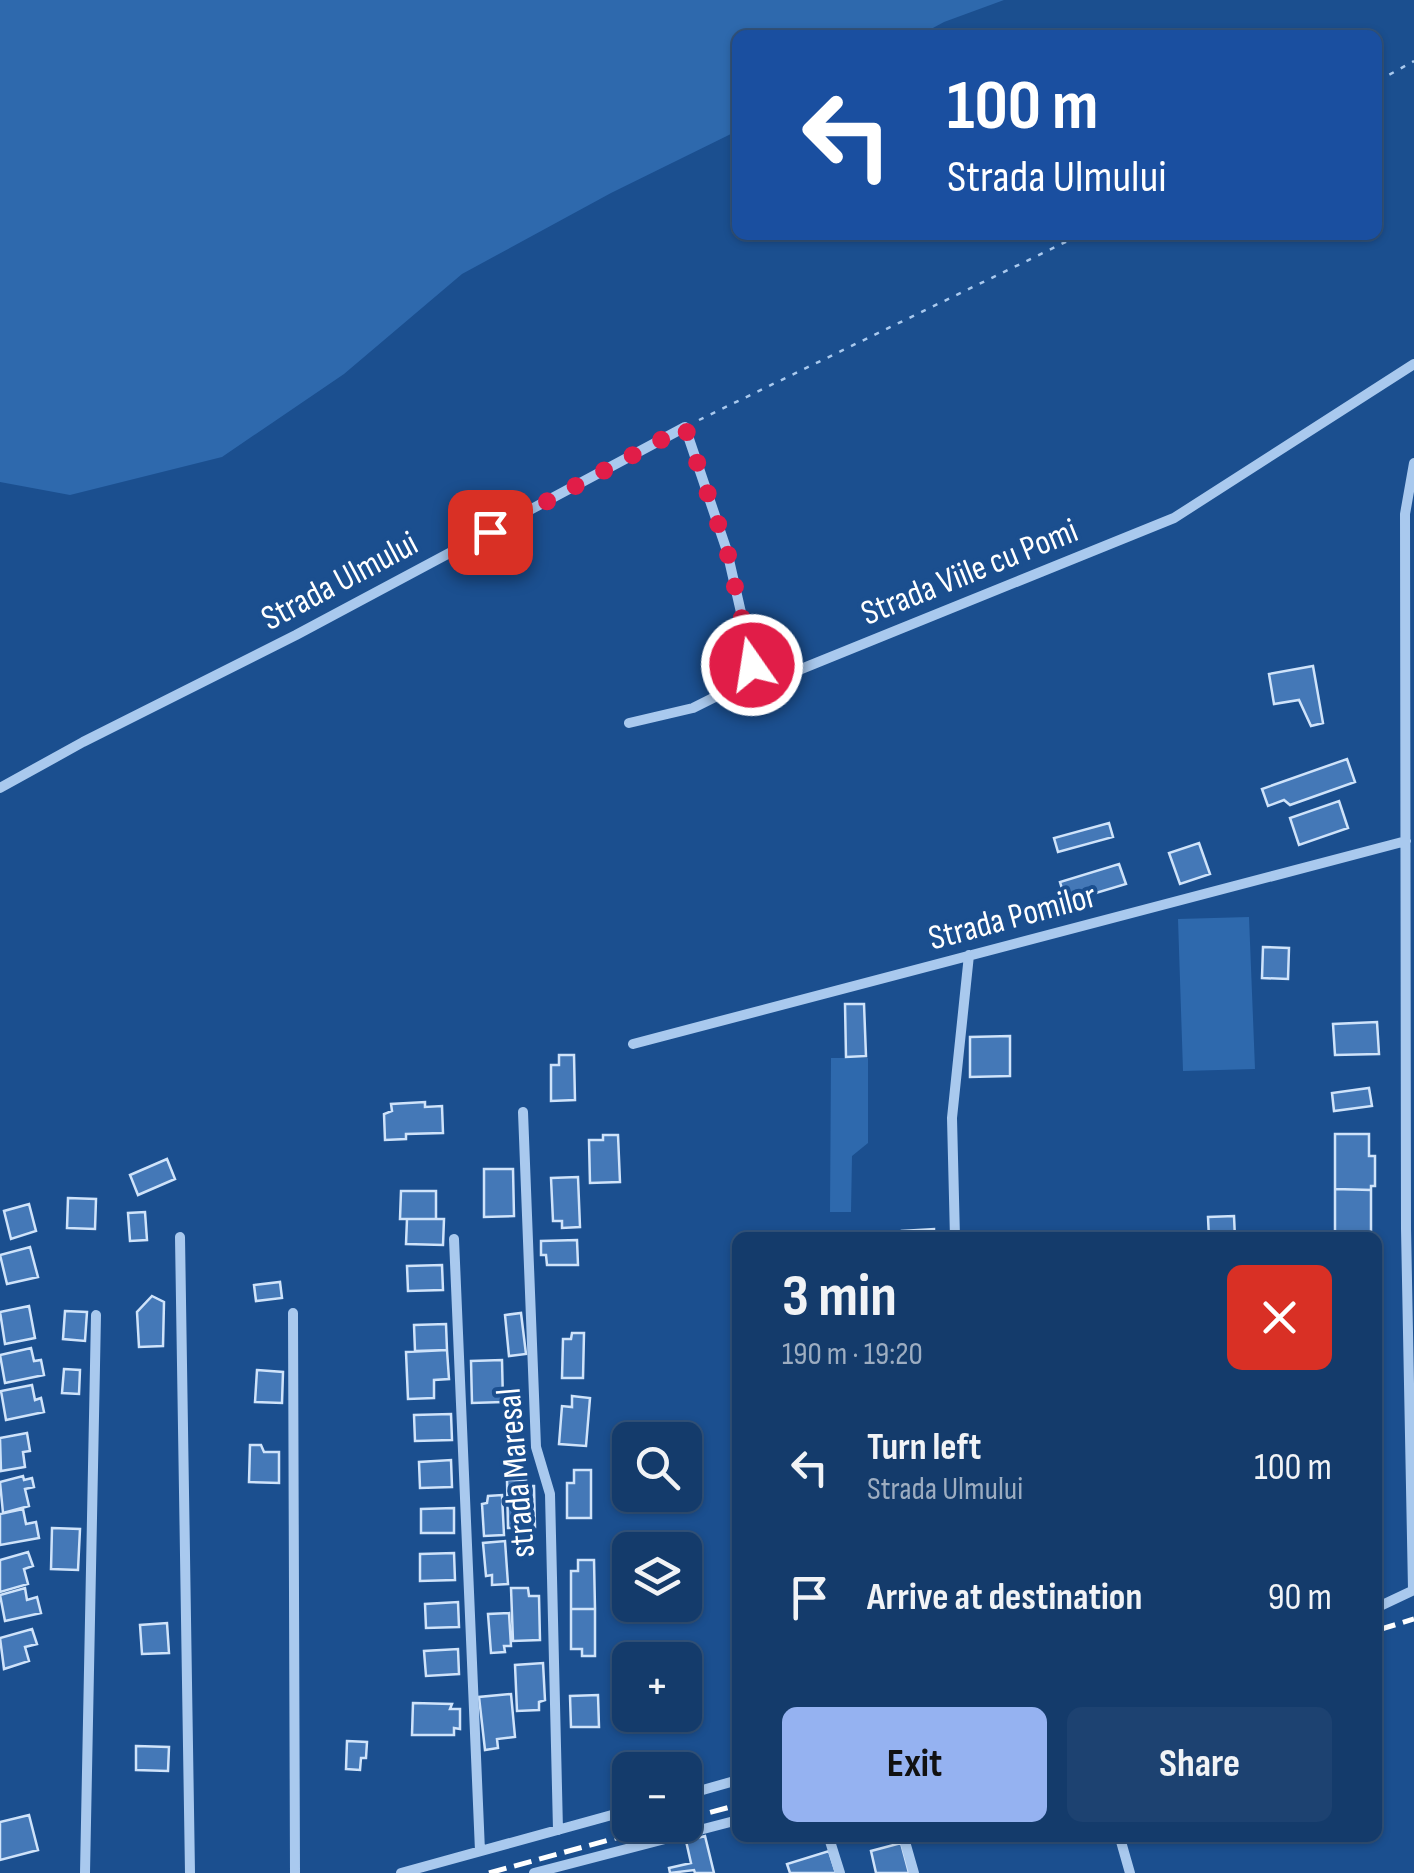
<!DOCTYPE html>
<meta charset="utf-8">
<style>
:root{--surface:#143b6b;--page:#1d4271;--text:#f1f3f6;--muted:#9dadc1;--line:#33557e;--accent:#95b2f1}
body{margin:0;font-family:"Sofia Sans Condensed",sans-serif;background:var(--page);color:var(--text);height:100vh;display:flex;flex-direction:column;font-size:38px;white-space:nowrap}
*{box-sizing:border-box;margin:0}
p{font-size:32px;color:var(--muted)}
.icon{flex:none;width:55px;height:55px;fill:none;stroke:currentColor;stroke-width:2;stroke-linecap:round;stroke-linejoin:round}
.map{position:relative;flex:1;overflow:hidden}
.sheet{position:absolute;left:732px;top:1232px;width:650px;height:610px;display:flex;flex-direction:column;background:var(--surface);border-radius:15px;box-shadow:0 2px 8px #0004,0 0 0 2px var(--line)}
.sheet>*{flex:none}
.guide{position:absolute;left:732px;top:30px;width:650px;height:210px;border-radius:15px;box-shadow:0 2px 8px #0004,0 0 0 2px var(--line);background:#1a4fa0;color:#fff;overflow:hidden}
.buttons{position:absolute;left:612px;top:1422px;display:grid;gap:20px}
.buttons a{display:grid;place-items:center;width:90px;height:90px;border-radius:15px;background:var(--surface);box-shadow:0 2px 8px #0004,0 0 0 2px var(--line);font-size:50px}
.pin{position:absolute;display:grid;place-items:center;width:85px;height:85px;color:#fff;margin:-42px;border-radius:20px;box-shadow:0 5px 15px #0006}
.me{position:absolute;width:110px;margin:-55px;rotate:347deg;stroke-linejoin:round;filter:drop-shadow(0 0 8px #0008)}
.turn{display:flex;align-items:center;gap:35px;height:210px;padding:0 50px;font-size:45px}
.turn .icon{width:130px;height:130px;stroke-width:2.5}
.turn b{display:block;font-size:70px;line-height:85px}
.round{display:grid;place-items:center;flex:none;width:105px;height:105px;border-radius:15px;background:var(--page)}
.summary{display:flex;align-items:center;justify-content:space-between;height:170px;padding:0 50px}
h1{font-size:60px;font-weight:700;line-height:75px}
.action{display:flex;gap:20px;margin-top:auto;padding:20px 50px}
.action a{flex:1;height:115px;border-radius:15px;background:var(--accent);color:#111;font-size:40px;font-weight:700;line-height:115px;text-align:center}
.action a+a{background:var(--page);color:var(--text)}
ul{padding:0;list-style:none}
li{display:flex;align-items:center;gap:30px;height:130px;padding:0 50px}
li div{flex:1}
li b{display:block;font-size:38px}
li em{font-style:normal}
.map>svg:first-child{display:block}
.green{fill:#2e69ad}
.building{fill:#4478b7;stroke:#cfe3fa;stroke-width:2.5}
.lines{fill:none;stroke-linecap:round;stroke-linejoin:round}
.path{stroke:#a9c9ee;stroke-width:2.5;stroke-dasharray:5 8;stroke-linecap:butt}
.street{stroke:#a9c9ee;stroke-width:10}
.rail{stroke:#fff;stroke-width:5;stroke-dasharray:18 8;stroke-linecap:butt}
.route{stroke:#e11d48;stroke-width:18;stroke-dasharray:0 32.4}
.labels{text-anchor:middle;stroke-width:8;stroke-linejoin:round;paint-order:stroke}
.street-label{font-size:35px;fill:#fff;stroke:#1b4f8f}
</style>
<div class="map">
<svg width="1414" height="1873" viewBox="0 0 1414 1873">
<rect width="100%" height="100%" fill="#1b4f8f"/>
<path class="green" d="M0,0H1004L944,22L920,35H738L737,131L611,193L462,274L344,374L222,457L70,495L0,482Z
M1249,917L1255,1069L1183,1071L1178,919Z
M831,1058H868V1143L852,1156L851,1212H830Z"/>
<path class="building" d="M1313,666L1323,723L1311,726L1299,700L1274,704L1269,674Z
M1347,759L1355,782L1290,805L1284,800L1268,806L1262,789Z
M1339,801L1348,828L1299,845L1290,818Z
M1109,823L1113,837L1058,852L1054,838Z
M1199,843L1210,874L1180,884L1169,853Z
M1119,864L1126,884L1066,902L1060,882Z
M1263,947L1289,948L1288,979L1262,978Z
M845,1004H864L866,1056L846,1057Z
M1377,1022L1379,1054L1335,1055L1333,1024Z
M1010,1036V1076L970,1077V1037Z
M559,1055H574L575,1100L551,1101V1065H559Z
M1369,1088L1372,1106L1334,1111L1332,1093Z
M425,1102V1107L442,1106L443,1133L406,1134V1139L385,1140L384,1114L392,1111L391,1104Z
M1335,1134H1369V1156H1375V1186H1371V1190L1335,1189Z
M603,1135H618L620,1182L590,1183L589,1140H603Z
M167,1159L175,1179L138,1195L130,1175Z
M484,1169H513L514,1216L484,1217Z
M578,1177L580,1227L562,1228V1221H553L551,1178Z
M1335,1189L1371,1190V1237L1335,1236Z
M401,1191H436V1219H400Z
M68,1198L96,1199L95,1229L67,1228Z
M29,1204L36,1231L11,1239L4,1211Z
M145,1212L147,1240L130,1241L128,1213Z
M1234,1216L1235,1238H1209L1208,1217Z
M407,1219H444L443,1245L406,1244Z
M934,1229V1238H903L902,1231Z
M577,1240L578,1265H547L546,1255H541V1241Z
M30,1247L38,1277L7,1284L0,1255Z
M442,1265L443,1290L408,1291L407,1266Z
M280,1282L282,1298L256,1301L254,1285Z
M152,1296L164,1302L163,1346L139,1347L137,1312Z
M29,1306L35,1338L5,1344L0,1312Z
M65,1311L87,1312L85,1341L63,1339Z
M521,1313L526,1354L509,1356L505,1315Z
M446,1324L447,1350L415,1351L414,1325Z
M572,1333H584L583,1378H562L563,1339H571Z
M31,1348L34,1361L41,1360L44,1375L5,1383L0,1355Z
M447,1350L449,1379L434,1380V1398L408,1399L406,1352Z
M502,1360L503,1402L472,1403L471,1361Z
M64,1369L80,1370L79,1394L62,1393Z
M257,1370L283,1372L282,1403L255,1402Z
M32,1385L35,1400L41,1398L44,1412L6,1420L1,1391Z
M572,1396L590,1398L586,1446L559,1444L562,1406L572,1407Z
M451,1414L452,1440L415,1441L414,1415Z
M27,1433L30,1451L23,1452L25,1467L1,1471L0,1438Z
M250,1445H261L264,1452H279V1483L249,1482Z
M451,1460L452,1487L420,1488L419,1462Z
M574,1470H591V1518H567V1483H574Z
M23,1476L24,1480L32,1478L34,1487L25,1489L29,1506L3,1513L0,1482Z
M507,1480H526V1486H534L535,1527L508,1528Z
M502,1495L504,1535L484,1536L482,1504L487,1503L488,1496Z
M454,1508V1533H421V1509Z
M23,1509L26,1524L36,1522L39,1538L0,1545V1514Z
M52,1528L80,1529L78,1570L51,1569Z
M505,1541L508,1584L492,1585V1575L486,1576L483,1543Z
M28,1552L33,1566L24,1569L28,1584L0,1592V1560Z
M454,1553L455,1580L420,1581V1554Z
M578,1560H594L595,1609H571V1571H578Z
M25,1588L27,1600L37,1597L41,1613L5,1621L0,1595Z
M511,1588H528L529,1596H539L540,1640L513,1641Z
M458,1602L459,1627L426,1628L425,1604Z
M571,1609H595V1656H582V1649H571Z
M509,1613L511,1646H504L505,1652L491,1653L488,1614Z
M167,1623L169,1653L142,1654L140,1625Z
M32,1629L37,1644L25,1647L29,1661L4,1669L0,1638Z
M458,1649L459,1674L426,1676L424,1651Z
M543,1663L545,1700L539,1702V1710L517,1711L515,1665Z
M511,1694L515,1737L497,1739L498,1748L485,1750L479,1697Z
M598,1695L599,1727H571L570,1696Z
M413,1703L452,1704L450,1709H460V1729L454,1728V1735H412Z
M347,1741L367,1742L366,1758H361L360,1770L346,1769Z
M136,1746L169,1747L168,1771L136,1770Z
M29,1815L38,1850L0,1860V1822Z
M705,1836L714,1873H695L694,1870L670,1873L669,1868L691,1863L686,1841Z
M901,1843L909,1873H876L871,1851Z
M829,1851L836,1873H790L787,1864Z"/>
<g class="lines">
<path class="path" d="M1378,81L1414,61
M699,420L1080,235"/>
<path class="street" d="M735,687L749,692L775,678
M629,723L693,708L735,687L745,641
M0,788L83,742L296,635L685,427L727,551L753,665L763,674L779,678L1174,518L1414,364
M633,1044L1406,841
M523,1112L536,1447L550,1494L558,1830
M180,1237L190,1873
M955,1238L952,1118L969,955
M454,1239L480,1851
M293,1313L295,1873
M1413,1590L1406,1229L1405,514L1414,463
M1378,1607L1414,1590
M685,1795L738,1780
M829,1838L840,1873
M904,1838L914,1873
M1120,1838L1130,1873
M85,1873L96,1315
M401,1873L630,1810
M534,1873L738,1820"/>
<path class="rail" d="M1378,1630L1414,1619
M685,1819L738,1805
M489,1873L663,1825"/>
</g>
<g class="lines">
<path class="route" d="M490,532L685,427L727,550L752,665"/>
</g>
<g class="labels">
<g class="street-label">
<text transform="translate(969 571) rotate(-22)" y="12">Strada Viile cu Pomi</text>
<text transform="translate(339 580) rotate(-28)" y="12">Strada Ulmului</text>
<text transform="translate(1012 916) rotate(-15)" y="12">Strada Pomilor</text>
<text transform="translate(515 1473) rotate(-95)" y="12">strada Maresal</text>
</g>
</g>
</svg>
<div class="buttons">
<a><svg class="icon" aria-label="search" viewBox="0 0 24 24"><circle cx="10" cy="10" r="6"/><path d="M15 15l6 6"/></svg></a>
<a><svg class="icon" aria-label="layers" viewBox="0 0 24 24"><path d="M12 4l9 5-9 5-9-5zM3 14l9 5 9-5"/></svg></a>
<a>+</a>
<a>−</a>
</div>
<div class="pin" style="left:490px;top:532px;background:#d93025"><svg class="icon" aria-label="arrive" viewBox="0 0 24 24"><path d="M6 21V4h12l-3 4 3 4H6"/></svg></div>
<svg class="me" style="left:752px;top:665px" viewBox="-20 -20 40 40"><circle r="17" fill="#e11d48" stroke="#fff" stroke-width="3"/><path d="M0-11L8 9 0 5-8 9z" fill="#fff"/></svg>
<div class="guide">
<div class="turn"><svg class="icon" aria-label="left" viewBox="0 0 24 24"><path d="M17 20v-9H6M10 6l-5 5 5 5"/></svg><div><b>100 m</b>Strada Ulmului</div></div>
</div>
<section class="sheet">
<div class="summary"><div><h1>3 min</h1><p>190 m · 19:20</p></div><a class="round" style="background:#d93025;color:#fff"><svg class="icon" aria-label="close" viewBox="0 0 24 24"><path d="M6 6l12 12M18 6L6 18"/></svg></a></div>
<ul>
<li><svg class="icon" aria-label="left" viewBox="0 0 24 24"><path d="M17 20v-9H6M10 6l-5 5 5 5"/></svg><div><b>Turn left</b><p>Strada Ulmului</p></div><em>100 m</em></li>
<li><svg class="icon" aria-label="arrive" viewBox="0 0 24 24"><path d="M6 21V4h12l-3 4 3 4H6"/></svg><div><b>Arrive at destination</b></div><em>90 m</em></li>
</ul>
<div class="action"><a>Exit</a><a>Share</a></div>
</section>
</div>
